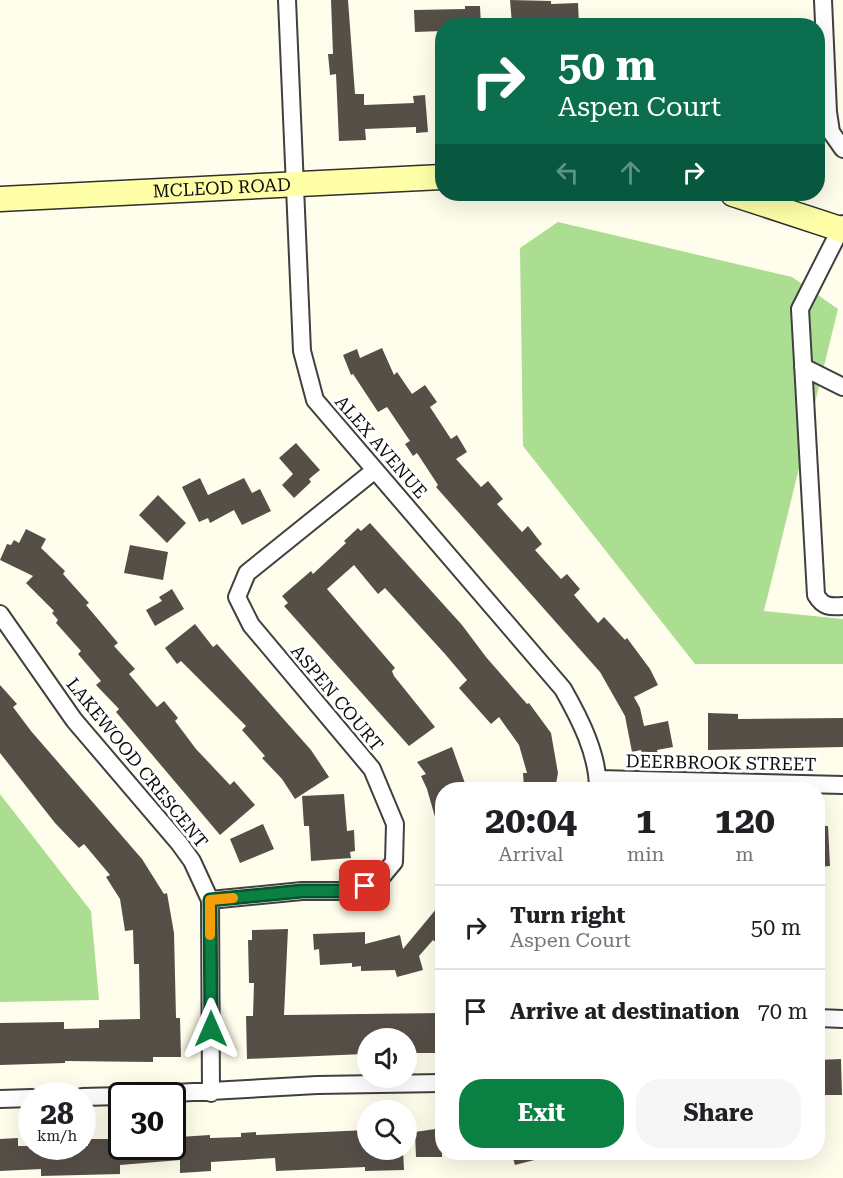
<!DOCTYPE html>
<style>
:root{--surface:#fff;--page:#f6f6f6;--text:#202124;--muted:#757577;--line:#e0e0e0;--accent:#0b8043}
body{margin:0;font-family:"Roboto Serif",serif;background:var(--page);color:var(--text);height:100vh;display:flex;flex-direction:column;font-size:22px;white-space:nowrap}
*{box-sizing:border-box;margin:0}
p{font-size:20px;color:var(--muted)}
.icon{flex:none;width:33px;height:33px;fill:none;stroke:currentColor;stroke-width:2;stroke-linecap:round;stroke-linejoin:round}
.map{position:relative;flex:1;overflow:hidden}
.drawer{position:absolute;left:435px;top:782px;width:390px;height:378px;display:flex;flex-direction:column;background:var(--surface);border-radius:24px;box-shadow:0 6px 24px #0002}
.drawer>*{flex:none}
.guide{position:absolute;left:435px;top:18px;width:390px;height:183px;border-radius:24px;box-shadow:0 6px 24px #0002;background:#0b6e4f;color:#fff;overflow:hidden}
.tools{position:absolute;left:357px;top:1028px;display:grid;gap:12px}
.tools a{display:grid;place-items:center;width:60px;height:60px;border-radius:50%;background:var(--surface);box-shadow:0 6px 24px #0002;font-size:30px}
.speed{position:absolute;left:18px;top:1082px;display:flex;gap:12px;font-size:30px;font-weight:700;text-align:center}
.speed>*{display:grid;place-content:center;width:78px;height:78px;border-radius:50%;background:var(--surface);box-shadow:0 6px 24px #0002;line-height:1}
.speed small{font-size:15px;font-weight:400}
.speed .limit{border:3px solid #111;border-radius:9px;background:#fff;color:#111}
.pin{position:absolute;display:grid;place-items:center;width:51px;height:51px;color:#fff;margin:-26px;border-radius:12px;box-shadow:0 3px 9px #0006}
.me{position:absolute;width:66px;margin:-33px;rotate:0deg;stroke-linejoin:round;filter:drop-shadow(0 0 4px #0008)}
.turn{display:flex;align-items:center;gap:21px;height:126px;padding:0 24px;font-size:27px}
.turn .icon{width:78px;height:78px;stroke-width:2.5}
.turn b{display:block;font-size:42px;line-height:51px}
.lanes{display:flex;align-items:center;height:57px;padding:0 24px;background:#0003;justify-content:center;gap:30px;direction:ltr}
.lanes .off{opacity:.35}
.eta{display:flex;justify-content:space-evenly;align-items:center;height:102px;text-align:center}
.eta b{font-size:36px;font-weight:700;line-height:42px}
.button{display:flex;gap:12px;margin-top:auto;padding:12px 24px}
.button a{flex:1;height:69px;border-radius:24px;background:var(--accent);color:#fff;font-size:24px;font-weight:700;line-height:69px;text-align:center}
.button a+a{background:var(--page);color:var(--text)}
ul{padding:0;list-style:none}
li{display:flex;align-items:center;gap:18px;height:84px;padding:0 24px;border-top:2px solid var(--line)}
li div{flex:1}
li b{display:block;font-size:22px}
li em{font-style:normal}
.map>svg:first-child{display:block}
.forest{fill:#abde91}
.building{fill:#564f48}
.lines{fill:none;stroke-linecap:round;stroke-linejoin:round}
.minor-casing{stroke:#404040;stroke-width:20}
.secondary-casing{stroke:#2f2f2f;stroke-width:27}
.minor{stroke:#fff;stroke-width:16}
.secondary{stroke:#feffa7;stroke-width:24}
.route-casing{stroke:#07532c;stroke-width:15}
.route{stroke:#0b8043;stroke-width:10}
.slow{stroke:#f59e0b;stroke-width:10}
.labels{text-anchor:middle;stroke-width:6;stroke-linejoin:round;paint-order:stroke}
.street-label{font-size:18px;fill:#0d0d0d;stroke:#fff}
</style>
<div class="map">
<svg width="843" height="1178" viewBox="0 0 843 1178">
<rect width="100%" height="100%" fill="#fffeec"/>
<path class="forest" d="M558,222L792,277L838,309L764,611L843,619V664H695L523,446L520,248Z
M0,794L91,911L99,1000L0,1002Z"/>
<path class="building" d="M331,0H348L355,94H364V105L414,103L413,96L425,95L428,132L416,133V127L365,129L366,140L339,141L336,74L330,75L328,54H333Z
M510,0L551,1V4L578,3L579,26L512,24Z
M465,6H480L481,26H442V31L415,32L414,10L465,9Z
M382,348L394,375L397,372L412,394L425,385L437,402L430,407L451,439L457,435L467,452L456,459L481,487L488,481L503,499L497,504L522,532L528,526L542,544L535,550L561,579L567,574L580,589L574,595L598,623L604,617L625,640L627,638L650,669L658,685L634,697L640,708L644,726L668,721L673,747L657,750L659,758L643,761L641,750L632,752L625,716L600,672L436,487L438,485L417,453L413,456L405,444L410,441L387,407L378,412L353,374L351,375L343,355L357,349L360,358Z
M296,443L320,470L309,479L311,482L294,498L282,485L293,474L279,458Z
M200,478L208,495L244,478L252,493L260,489L271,511L242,525L234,510L210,523L208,518L199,522L182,487Z
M158,495L186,523L167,543L139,515Z
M370,523L462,625L486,657L527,704L529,703L551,733L558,773L555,789H524L523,773H527L519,745L499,717L491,724L459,688L467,680L445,654L385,588L378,594L354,565L327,589L395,668L392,671L394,676L435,727L409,746L284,606L288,603L282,596L311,571L313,574L346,543L344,541L358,528L361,531Z
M26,529L46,539L41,548L65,571L63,574L89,603L86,605L118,643L114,646L135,669L129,674L157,707L164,701L178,718L175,721L196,749L230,785L234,781L255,805L220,835L116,712L119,709L96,685L101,681L78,654L81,651L56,623L58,620L52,613L54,611L26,583L33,576L0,560L7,544L11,545L14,540L19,543Z
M130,545L168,552L163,580L124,573Z
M172,589L184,609L155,626L146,610L162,601L159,597Z
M195,624L213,647L217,644L311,750L329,777L295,799L282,779L262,758L265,756L242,730L246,726L181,661L177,664L165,648Z
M0,685L17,704L13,707L31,731L142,859L164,894L167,893L174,933L176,1018H180L181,1057H153V1062L65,1061V1063L0,1065V1023L64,1022V1029L99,1028V1020L140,1019L139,964H134L133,930L125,931L120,899L106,877L110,875L84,844L79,848L55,823L0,753Z
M708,713L738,714V719L843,718V747L708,750Z
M452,747L467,789H442V830L439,831L427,789L421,776L426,774L417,762Z
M344,794L347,831L354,830L355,851L350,852L351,858L311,861L309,826H304L302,796Z
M263,824L274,849L240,863L230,839Z
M818,826H828L830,866L818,867Z
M442,902V947L433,940L419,956L423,970L397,977L395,970L361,971V966L352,967V963L320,965L319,949L314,950L313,934L365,932V944L400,935L403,949Z
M288,929L284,1015L442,1013V1053H409L406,1038H364V1054L247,1059L246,1016H253L254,983H249L248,940H252V930Z
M841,1059L842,1095H818V1060Z
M442,1128V1157H416L415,1132Z
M368,1130V1149H403L404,1170L365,1171V1167L276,1171L275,1158L211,1162V1171L180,1173V1160L120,1165V1174L41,1176V1169L0,1171V1139L18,1138V1146H88V1139H120V1146H179V1137L210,1135V1138L241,1137V1133L256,1132V1135Z
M511,1152H549L550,1156L515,1165Z"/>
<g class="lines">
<g class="minor-casing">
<path id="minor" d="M287,0L302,351L315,400L563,689C580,719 598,754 598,789
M823,0L828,112L831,132L843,149
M843,224L800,309L816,595C823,607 830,607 843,606
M803,367L843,387
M0,614L74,720L179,843L192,861L210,900L211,1093
M598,779L843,785
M210,900L302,891H351L379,880L394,862L395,824L372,769L251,625L237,597L247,573L375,470
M818,1018L843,1019
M139,1095L317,1085L442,1083
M82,1097L122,1096
M0,1099L32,1098"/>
</g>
<g class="secondary-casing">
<g id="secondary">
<path d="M733,194L843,230"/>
<path id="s1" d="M0,199L442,177"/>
</g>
</g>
<use href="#minor" class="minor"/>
<use href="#secondary" class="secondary"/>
</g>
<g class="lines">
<g class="route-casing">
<path id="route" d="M211,1029L210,900L302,891H351L365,886"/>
</g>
<use href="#route" class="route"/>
<path class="slow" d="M210,935V900L233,898"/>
</g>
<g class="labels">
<g class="street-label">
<text dy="6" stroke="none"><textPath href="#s1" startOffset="222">MCLEOD ROAD</textPath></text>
<text transform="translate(381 447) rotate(49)" y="6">ALEX AVENUE</text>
<text transform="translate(337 698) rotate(50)" y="6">ASPEN COURT</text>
<text transform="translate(137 763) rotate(51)" y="6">LAKEWOOD CRESCENT</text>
<text transform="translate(721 763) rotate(1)" y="6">DEERBROOK STREET</text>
</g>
</g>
</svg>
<div class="tools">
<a><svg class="icon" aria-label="sound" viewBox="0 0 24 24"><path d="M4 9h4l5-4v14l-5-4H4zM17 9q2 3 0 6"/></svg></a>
<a><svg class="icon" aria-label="search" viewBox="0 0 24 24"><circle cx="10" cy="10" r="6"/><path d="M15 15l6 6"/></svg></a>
</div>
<div class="speed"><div>28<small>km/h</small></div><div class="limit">30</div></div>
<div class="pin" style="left:365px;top:886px;background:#d93025"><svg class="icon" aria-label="arrive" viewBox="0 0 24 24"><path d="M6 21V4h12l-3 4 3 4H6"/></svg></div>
<svg class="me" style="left:211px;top:1029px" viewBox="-20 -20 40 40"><path d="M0-17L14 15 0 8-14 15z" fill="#0b8043" stroke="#fff" stroke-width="4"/></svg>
<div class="guide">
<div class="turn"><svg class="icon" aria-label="right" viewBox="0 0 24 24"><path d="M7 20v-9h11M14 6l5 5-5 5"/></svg><div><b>50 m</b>Aspen Court</div></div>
<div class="lanes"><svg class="icon off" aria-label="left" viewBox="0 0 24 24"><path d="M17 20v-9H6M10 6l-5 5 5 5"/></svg><svg class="icon off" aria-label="ahead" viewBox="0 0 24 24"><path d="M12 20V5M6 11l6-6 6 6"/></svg><svg class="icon" aria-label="right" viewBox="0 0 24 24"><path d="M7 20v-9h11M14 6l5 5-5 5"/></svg></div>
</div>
<section class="drawer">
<div class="eta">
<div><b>20:04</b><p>Arrival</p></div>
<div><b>1</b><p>min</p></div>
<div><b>120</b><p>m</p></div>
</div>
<ul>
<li><svg class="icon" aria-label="right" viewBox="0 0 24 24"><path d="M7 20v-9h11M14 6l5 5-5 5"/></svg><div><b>Turn right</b><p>Aspen Court</p></div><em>50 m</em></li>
<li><svg class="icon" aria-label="arrive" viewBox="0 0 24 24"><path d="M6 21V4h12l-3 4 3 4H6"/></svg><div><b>Arrive at destination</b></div><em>70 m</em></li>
</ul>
<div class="button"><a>Exit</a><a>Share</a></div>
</section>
</div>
